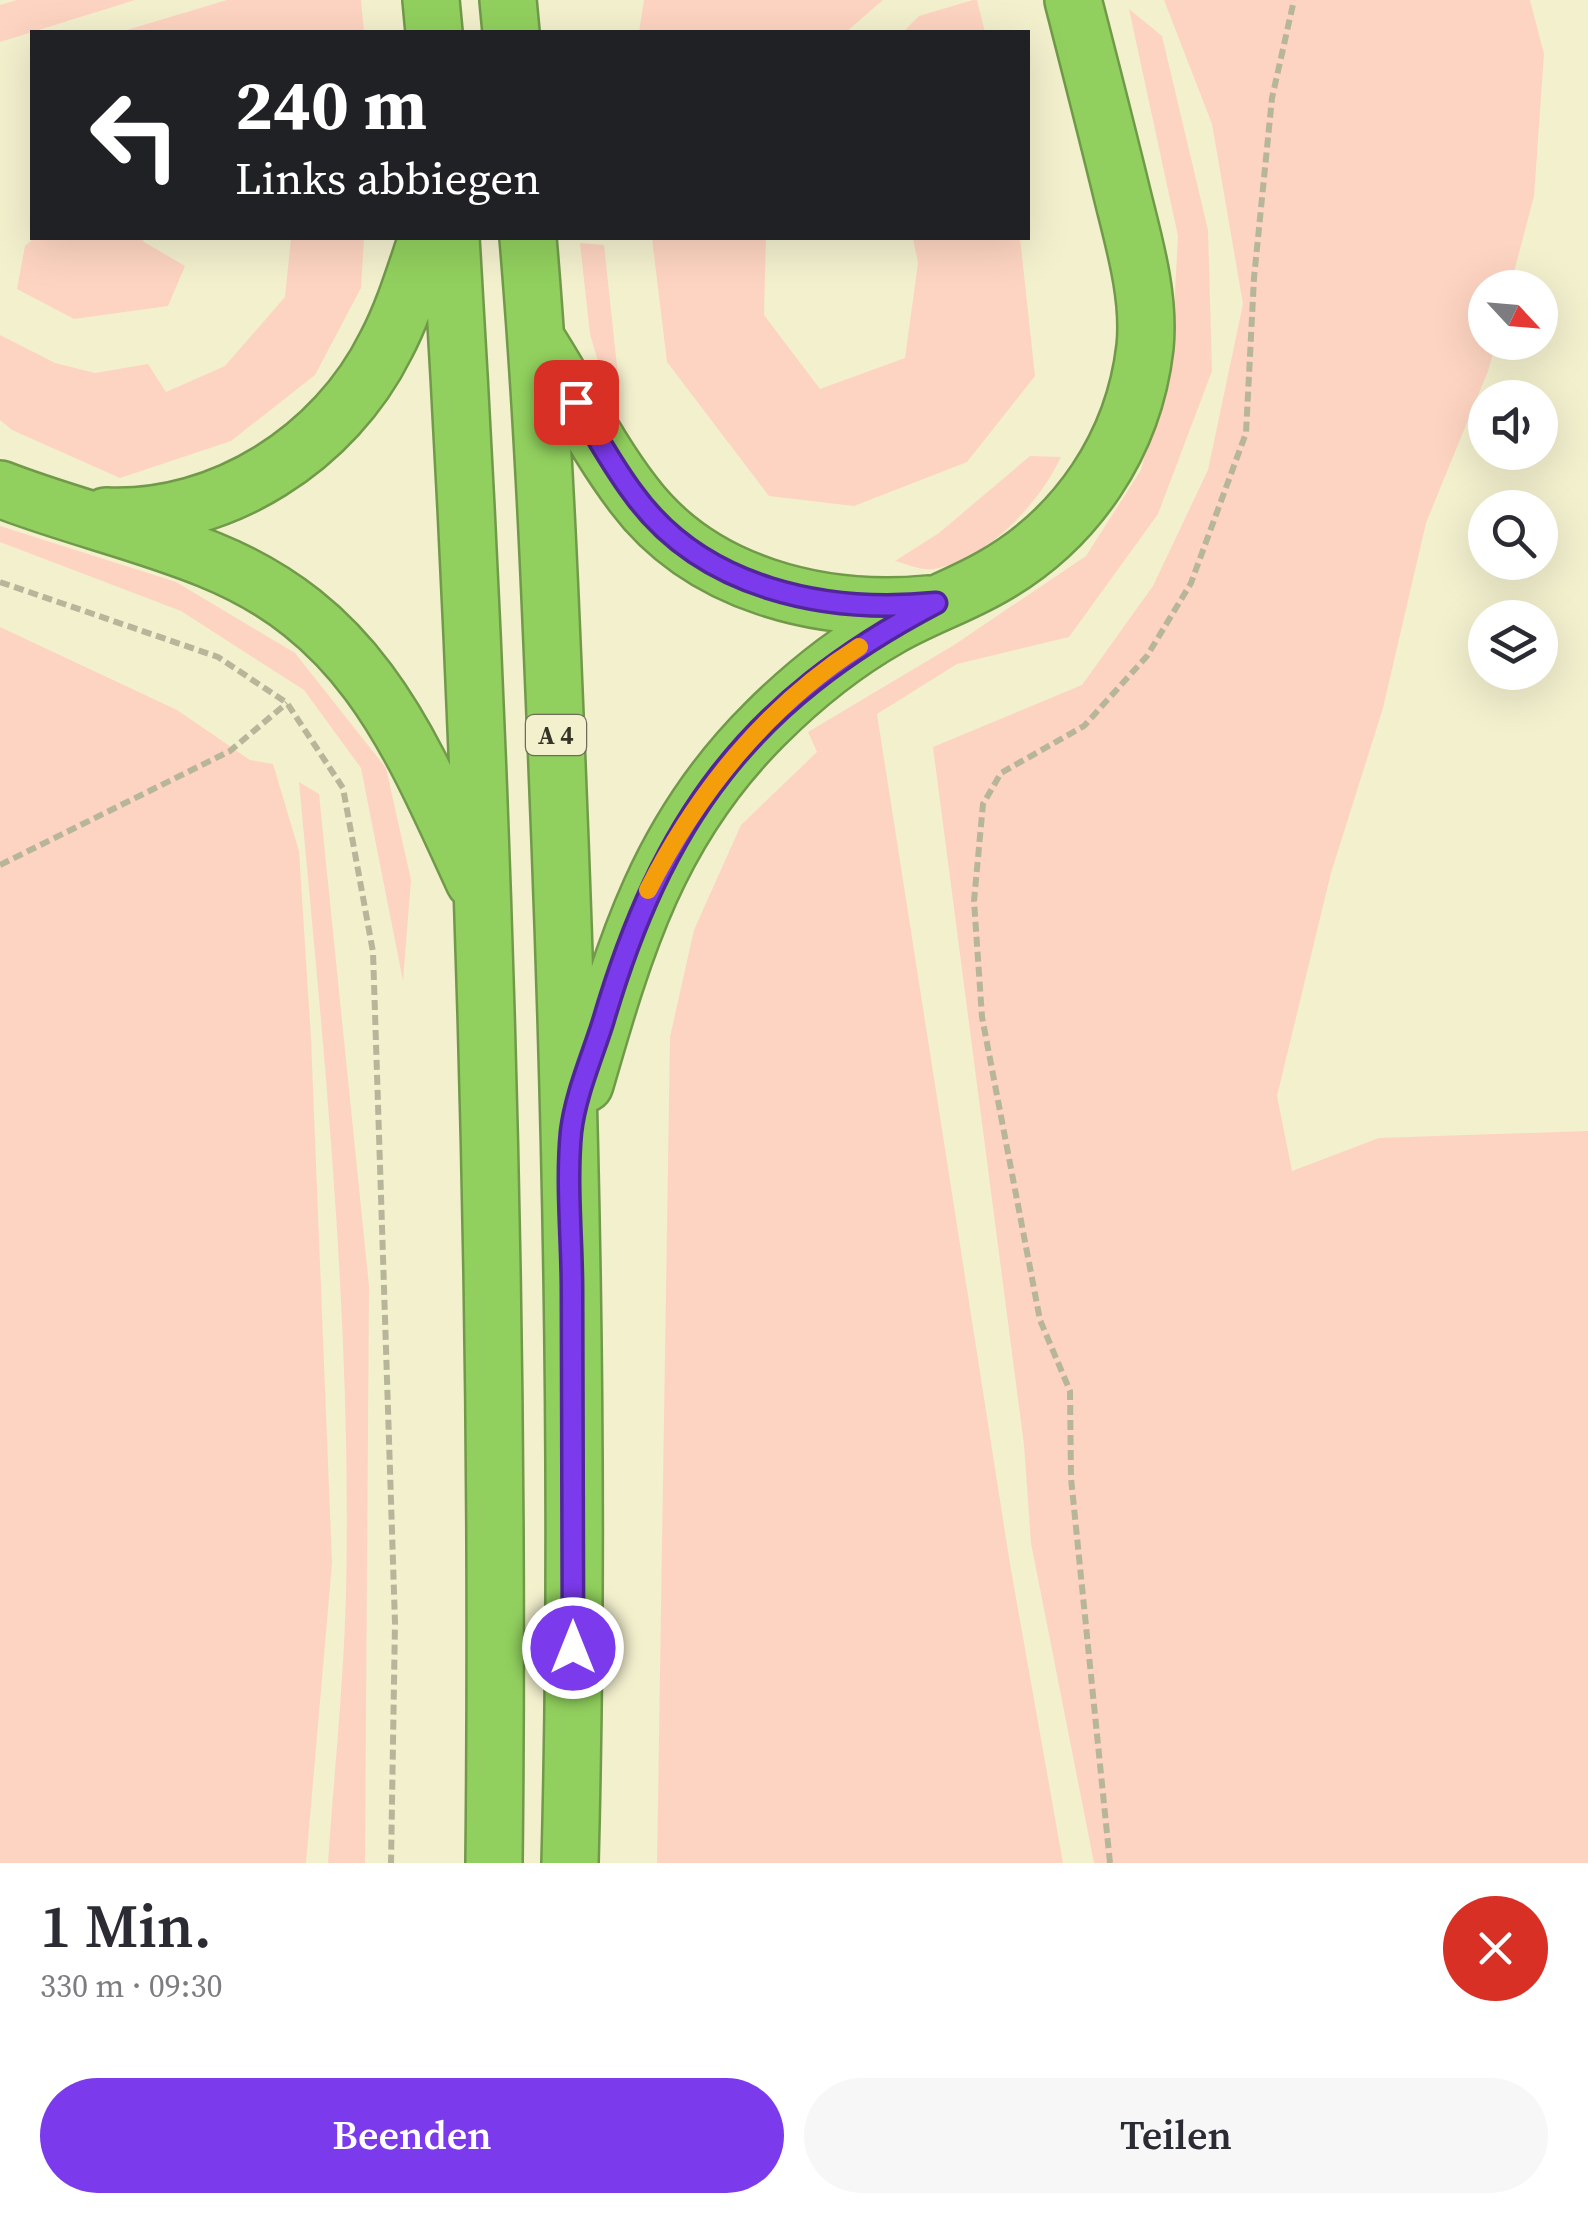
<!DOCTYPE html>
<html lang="de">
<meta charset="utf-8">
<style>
:root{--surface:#fff;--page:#f7f7f7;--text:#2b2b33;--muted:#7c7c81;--accent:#7c3aed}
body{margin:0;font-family:"Source Serif 4",serif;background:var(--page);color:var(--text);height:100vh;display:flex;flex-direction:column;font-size:38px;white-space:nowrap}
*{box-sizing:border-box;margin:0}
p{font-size:32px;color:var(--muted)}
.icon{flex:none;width:55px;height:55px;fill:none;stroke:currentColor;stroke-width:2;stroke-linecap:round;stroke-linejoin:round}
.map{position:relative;height:1863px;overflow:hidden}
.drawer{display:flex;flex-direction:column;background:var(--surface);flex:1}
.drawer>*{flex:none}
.guide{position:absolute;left:30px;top:30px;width:1000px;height:210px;border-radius:0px;box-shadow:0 10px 40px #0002;background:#202124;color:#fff;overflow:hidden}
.needle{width:65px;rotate:116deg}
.tools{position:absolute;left:1468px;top:270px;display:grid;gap:20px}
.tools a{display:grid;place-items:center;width:90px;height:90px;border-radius:50%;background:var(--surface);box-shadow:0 10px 40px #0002;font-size:50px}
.pin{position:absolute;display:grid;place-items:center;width:85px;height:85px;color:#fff;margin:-42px;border-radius:20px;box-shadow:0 5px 15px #0006}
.me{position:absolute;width:110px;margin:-55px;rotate:0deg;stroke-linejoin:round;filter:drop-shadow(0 0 8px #0008)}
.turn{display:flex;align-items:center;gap:35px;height:210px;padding:0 40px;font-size:45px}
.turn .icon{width:130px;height:130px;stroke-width:2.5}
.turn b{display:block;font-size:70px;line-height:85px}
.round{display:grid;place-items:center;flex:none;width:105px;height:105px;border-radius:52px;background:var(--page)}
.head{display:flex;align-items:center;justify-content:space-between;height:170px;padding:0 40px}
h1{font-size:60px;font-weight:600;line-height:75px}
.primary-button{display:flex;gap:20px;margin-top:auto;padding:20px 40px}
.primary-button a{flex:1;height:115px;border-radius:60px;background:var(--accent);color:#fff;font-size:40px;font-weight:600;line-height:115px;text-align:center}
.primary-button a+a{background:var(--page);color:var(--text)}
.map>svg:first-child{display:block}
.green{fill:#fdd4c1}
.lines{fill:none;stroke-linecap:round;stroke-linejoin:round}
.highway-casing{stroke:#71994a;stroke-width:60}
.path{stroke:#b8b69a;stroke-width:6;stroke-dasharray:10 5;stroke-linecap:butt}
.highway{stroke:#91d05e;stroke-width:55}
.route-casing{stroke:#51269a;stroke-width:25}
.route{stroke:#7c3aed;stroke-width:18}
.slow{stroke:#f59e0b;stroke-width:18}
.labels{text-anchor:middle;stroke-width:8;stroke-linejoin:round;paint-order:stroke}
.shield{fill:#f3f0ce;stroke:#6e6c58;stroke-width:2.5}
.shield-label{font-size:25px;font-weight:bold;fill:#353426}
</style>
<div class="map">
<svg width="1588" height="1863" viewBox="0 0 1588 1863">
<rect width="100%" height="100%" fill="#f3f0ce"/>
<path class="green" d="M17,0H135L0,42V5Z
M227,0H361L364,32H120Z
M644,0H883L846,32H639Z
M973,0H977L985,32H903L919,16Z
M1164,0H1530L1544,54L1534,196L1510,287L1485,288V342L1496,343L1488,371L1426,523L1383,708L1331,873L1277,1096L1292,1171L1379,1138L1588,1131V1863H1094L1031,1543L1024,1445L933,747L1082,685L1153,586L1208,470L1243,304L1212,124Z
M1129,9L1162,36L1208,230L1212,371L1158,514L1069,637L957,664L877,714L1010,1564L1063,1863H657L670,1037L694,930L741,825L817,752L808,732L954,645L1086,556L1141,470L1172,349L1178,236Z
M34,238H142L144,242L185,266L168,306L74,319L17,289L25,246Z
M291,238H364L361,288L315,375L231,441L120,478L12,430L0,420V335L55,363L95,373L148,364L166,392L225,366L285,297Z
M652,238H766L764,315L820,389L905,358L918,263L913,238H1020L1035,376L967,462L854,506L769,496L667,362Z
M580,243L604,245L619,385L608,396L590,334Z
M1030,456L1061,457C1039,504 987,559 934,569C922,571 907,564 895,561L939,533Z
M0,526L176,582L295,653L386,768L411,880L403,981L361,768L304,690L181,611L0,542Z
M0,627L177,710L250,760L273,764L299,851L311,1039L332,1563L306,1863H0Z
M299,782L319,794L369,1286L365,1863H328C334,1773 344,1681 346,1591C352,1321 324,1050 299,782Z"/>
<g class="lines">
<g class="highway-casing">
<path id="highway" d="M431,0L434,32
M508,0L511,32
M451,238C484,779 500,1321 494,1863
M528,238C545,438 552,640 560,841C573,1182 579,1523 570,1863
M540,345C571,394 598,448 633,494C701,585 821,614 928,604
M0,489C69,516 142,532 210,560C363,622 410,742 474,881
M106,516C222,521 335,448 386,345C404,311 415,273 427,238
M585,1084C625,945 659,829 765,724C802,687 844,653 890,627C923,608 959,596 992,577C1077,529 1134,444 1145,347C1150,298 1135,246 1123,198C1107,132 1090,66 1073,0"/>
</g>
<path class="path" d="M0,582L218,657L287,703L343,788L373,952L395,1623L391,1863
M0,865L230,751L287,703
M1110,1863L1071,1478L1070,1391L1040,1320L982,1017L974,901L983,804L1001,773L1084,726L1147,656L1191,583L1246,433L1254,278L1272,98L1294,0"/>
<use href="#highway" class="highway"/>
</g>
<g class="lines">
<g class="route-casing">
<path id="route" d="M573,1648C573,1529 572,1410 572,1291C572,1239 566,1184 571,1132C575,1096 592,1057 603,1022C662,821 747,702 936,603C826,614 702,589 633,493C612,465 594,432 576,402"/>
</g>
<use href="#route" class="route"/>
<path class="slow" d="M648,890C697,793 767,706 859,647"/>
</g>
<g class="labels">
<rect class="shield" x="526" y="715" width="60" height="40" rx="8"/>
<g class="shield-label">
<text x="556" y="744">A 4</text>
</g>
</g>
</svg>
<div class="tools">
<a><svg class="needle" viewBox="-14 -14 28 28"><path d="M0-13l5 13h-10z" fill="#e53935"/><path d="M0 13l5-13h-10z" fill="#7c7c81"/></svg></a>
<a><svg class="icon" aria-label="sound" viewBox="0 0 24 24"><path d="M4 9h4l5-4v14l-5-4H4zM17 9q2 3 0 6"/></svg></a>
<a><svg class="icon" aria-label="search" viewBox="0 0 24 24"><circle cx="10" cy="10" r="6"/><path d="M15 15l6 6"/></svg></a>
<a><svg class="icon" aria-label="layers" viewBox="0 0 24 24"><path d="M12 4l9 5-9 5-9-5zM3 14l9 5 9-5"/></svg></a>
</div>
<div class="pin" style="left:576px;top:402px;background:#d93025"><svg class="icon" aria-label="arrive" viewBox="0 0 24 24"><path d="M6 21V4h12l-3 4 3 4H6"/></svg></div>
<svg class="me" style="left:573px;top:1648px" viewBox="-20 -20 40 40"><circle r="17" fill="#7c3aed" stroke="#fff" stroke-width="3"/><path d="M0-11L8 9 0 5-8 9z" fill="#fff"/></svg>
<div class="guide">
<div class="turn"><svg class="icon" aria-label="left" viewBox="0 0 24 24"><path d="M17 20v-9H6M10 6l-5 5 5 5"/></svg><div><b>240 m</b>Links abbiegen</div></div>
</div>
</div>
<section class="drawer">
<div class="head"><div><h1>1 Min.</h1><p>330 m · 09:30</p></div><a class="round" style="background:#d93025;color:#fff"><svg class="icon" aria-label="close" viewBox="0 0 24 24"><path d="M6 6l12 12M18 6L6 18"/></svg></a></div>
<div class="primary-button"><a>Beenden</a><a>Teilen</a></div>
</section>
